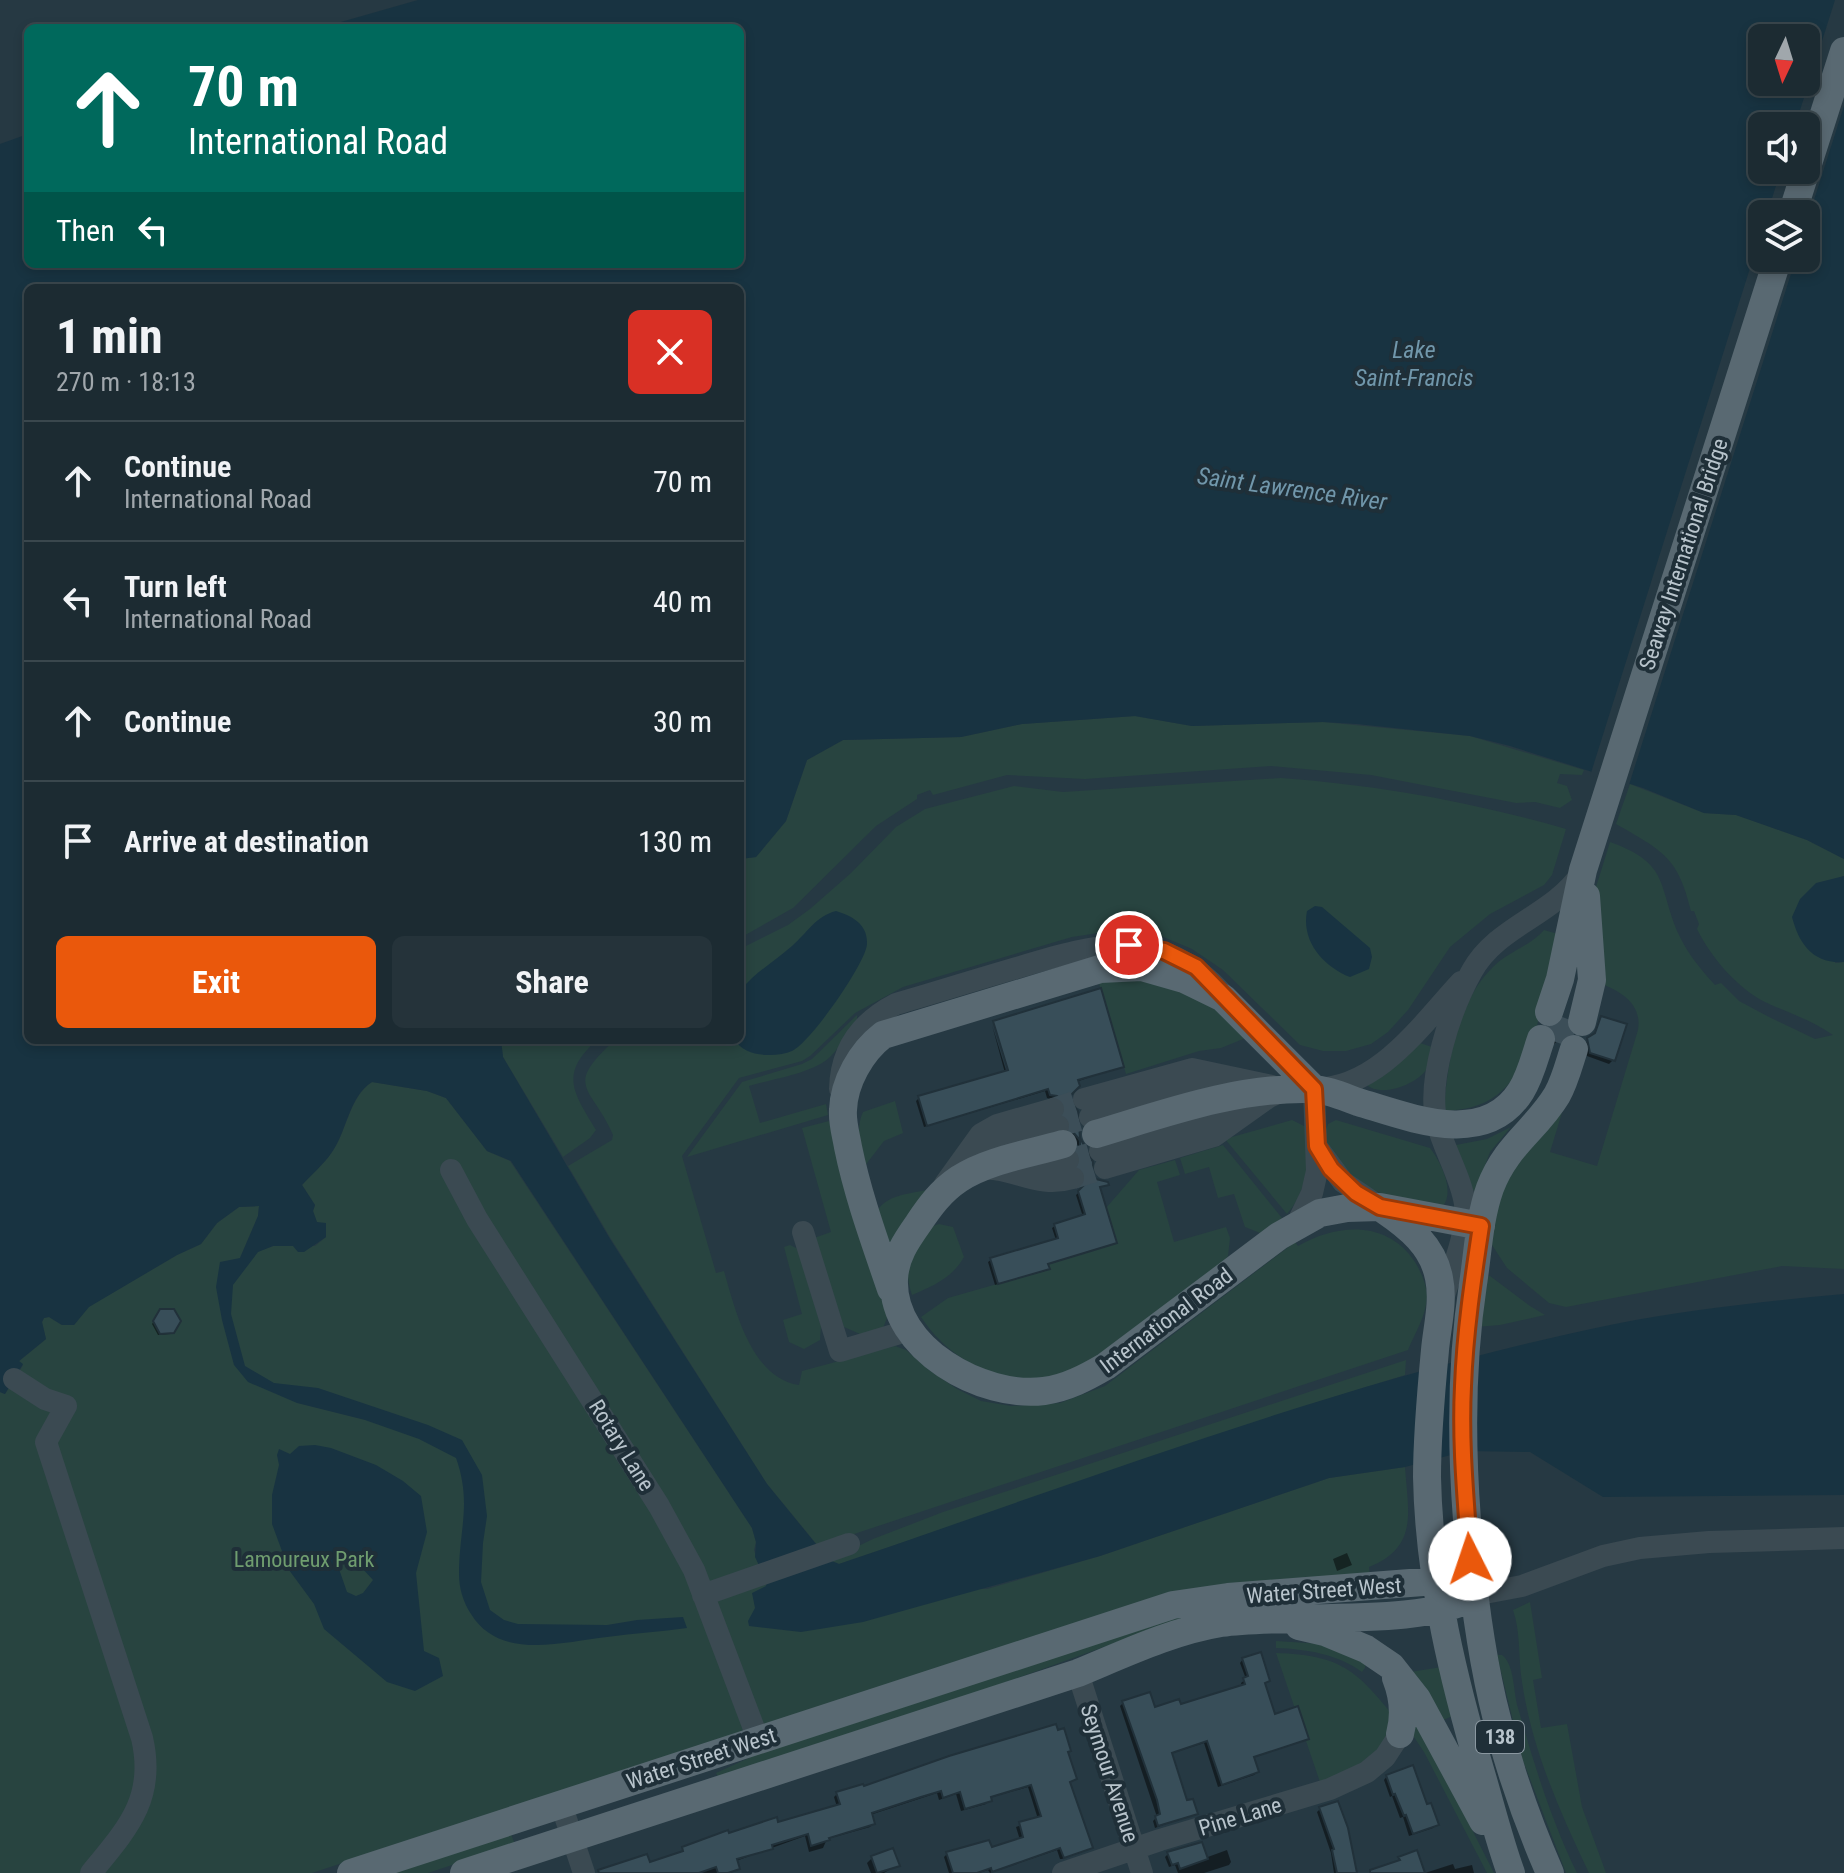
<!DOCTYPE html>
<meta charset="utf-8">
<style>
:root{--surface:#1c2b32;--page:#25333a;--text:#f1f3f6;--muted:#a0a7ac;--line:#3a474d;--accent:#ea580c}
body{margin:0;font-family:"Roboto Condensed",sans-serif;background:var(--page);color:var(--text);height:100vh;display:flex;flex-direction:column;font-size:30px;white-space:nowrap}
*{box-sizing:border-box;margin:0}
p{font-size:26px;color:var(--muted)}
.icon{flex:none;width:44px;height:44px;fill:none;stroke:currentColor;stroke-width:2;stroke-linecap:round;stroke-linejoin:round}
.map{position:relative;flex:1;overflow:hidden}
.details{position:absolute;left:24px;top:284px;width:720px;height:760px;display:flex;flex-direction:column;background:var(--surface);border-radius:12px;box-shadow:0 4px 12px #0003,0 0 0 2px var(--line)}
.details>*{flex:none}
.guide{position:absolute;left:24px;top:24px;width:720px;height:244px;border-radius:12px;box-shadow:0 4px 12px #0003,0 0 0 2px var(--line);background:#00695c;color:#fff;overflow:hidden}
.needle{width:52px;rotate:184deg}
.controls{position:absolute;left:1748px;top:24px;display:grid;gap:16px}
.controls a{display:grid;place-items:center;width:72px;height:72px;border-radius:12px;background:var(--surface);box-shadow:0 4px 12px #0003,0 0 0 2px var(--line);font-size:40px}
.pin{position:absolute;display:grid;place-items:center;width:68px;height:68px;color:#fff;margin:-34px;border:4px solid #fff;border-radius:50%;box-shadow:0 2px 8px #0007}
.me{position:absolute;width:88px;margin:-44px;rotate:356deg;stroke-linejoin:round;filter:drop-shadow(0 0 6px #0008)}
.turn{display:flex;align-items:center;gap:28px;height:168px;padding:0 32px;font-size:36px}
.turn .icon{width:104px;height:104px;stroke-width:2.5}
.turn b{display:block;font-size:56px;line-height:68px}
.then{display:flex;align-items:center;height:76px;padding:0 32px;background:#0003;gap:16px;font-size:30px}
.round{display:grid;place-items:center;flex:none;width:84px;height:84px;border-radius:12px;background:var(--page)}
.headline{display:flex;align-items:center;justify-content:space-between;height:136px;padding:0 32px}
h1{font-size:48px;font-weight:700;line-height:60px}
.primary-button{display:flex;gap:16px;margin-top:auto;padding:16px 32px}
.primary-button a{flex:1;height:92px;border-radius:12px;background:var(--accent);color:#fff;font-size:32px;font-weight:700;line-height:92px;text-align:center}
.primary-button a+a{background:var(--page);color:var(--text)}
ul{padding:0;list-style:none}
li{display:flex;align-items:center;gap:24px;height:120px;padding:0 32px;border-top:2px solid var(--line)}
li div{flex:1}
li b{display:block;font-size:30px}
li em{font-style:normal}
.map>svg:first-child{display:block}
.green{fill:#284440}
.water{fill:#183341;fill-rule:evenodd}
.pier{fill:#263943}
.shadow{fill:#0007}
.building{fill:#384e59;stroke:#21313a;stroke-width:2}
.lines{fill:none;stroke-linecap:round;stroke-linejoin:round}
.minor-tunnel{stroke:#3c4e58;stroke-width:22;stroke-dasharray:22 11;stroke-linecap:butt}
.major-tunnel{stroke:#3c4e58;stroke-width:28;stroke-dasharray:28 14;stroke-linecap:butt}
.minor{stroke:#3b4a52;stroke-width:22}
.major{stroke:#596972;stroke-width:28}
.route-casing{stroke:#983908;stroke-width:20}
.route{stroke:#ea580c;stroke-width:14}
.labels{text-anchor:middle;stroke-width:8;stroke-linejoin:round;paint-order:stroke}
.shield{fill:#1f2f38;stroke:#8a97a0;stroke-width:2}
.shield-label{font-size:20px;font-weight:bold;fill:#b8c4cc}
.street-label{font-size:22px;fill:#b8c4cc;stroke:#1f2f38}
.park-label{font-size:22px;fill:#6f9d6f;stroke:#1f2f38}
.water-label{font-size:24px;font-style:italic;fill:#7197ab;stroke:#1f2f38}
</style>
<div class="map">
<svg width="1844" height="1873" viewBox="0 0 1844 1873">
<rect width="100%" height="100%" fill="#263943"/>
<path class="green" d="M1135,716L1192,726L1323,722L1470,736L1584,770L1582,775L1560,774L1557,783L1567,786L1572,800L1560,808L1535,802L1516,803L1371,775L1271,766L1085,779L1007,775L933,795L930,790L917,795V799L876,826L793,908L740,938V859L756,857L786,821L807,760L843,740L961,737L1022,724Z
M1281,778C1377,785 1473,802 1566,829L1552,875L1544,885L1490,914L1450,947L1408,1010L1388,1032L1371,1044L1346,1051H1323L1300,1045L1223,970L1192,949L1161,936L1118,930L1072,937L903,987L855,1013L810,1056L802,1061L739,1078L682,1156L716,1273L724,1271C735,1309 751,1378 799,1385L802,1371L895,1346L906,1350L929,1370L957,1389L981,1401L1011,1406L1060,1403L1105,1386L1295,1242L1298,1246C1337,1223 1388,1220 1415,1262C1421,1272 1427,1285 1427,1297C1426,1316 1415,1333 1408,1350L818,1546L767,1484L611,1239L568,1166L612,1140L613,1135C592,1086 562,1088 615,1040H740V949L788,925L810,909L851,873L896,827L925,809L1014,786L1063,792Z
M1630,784L1704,813L1736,815L1759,823L1807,840L1844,859V876L1839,878L1835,963L1844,962V1269L1782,1266L1566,1307L1549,1303L1507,1268L1492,1245L1491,1232L1506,1179L1568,1093L1550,1152L1597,1166L1638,1030C1642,1006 1624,993 1604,985L1596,887L1610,842C1671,864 1657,885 1679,935C1688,954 1701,970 1715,985L1721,983L1739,1001L1771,1018L1815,1039L1833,1035C1812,1020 1788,1013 1765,1002C1737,988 1710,956 1697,929L1699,924L1694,911H1691C1678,857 1663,851 1616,824Z
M1544,930L1558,934C1547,981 1537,1065 1497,1095C1481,1107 1463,1110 1444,1111C1447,1063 1457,1001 1494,966C1510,951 1530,946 1544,930Z
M1127,976L1198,993L1248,1037L1221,1048L1199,1051L1126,1074L1098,980Z
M857,1015V1020C847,1031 841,1046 831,1056C815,1073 772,1079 749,1086L760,1123L826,1104L828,1115L687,1157L742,1082L802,1064L812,1059Z
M501,1040H597C559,1074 573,1092 596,1130L590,1138L563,1157L503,1057Z
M1417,1042L1432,1047C1431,1053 1431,1062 1428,1067C1419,1084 1380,1099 1366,1084Z
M372,1082L427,1091L446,1098L487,1151L510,1161L752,1528L756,1542L754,1550L766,1586L987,1589L1100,1556L1329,1478L1405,1467C1408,1512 1419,1547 1369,1567L1370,1577L1246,1583L457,1825L312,1873H0V1392L5,1394L23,1365L18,1362L46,1339L42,1322L44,1318L49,1317L62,1325H74L88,1307L177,1255L201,1244L217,1223L239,1207L259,1206L258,1216L240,1258L273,1246H315L326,1237L325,1223H317L313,1211L315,1205L302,1185C311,1174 324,1164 332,1152C347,1131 349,1097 372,1082Z
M895,1101L903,1133L884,1141L864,1167C861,1148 855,1129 863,1112Z
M1292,1120L1306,1127C1312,1155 1308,1191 1287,1214L1225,1139Z
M1336,1120L1430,1148C1441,1162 1455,1191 1443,1206C1401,1198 1358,1196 1331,1158C1327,1152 1326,1141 1324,1134L1328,1124Z
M829,1121L887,1311V1318L883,1328L860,1334L844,1327L814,1238L831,1232L802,1128Z
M1511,1127L1490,1152L1475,1192L1469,1185L1455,1148L1456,1145L1487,1139Z
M1223,1145L1282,1218L1260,1233L1245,1227L1234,1194L1218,1198L1209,1167L1185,1174L1180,1158Z
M1175,1160L1180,1175L1157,1182L1174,1242L1226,1227L1230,1238L1228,1256C1212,1277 1182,1293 1161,1309C1135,1328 1110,1351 1081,1366C1021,1395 956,1370 921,1317L948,1298L1049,1269L1046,1256L1106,1208L1139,1170Z
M926,1190L887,1253L877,1212C885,1195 909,1194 926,1190Z
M939,1224L953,1227L964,1257C952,1278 933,1286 912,1295C901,1261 913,1252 933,1226Z
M790,1245L798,1249L821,1326L820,1340L804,1349L789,1342L783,1320L802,1314L784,1247Z
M1490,1276L1530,1306L1545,1315L1500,1325L1476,1327L1483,1277Z
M1406,1360L1405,1375L1306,1406L839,1564L829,1560L873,1539L943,1512Z
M1530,1602L1542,1678L1533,1680L1541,1728L1567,1724L1582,1807L1606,1873H1589C1560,1812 1532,1750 1522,1682C1518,1658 1521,1633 1513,1610Z
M1204,1611L998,1685L718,1777L716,1773L777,1745L1158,1622Z
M1276,1641L1323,1644L1366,1661L1365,1668L1362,1672C1338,1654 1305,1649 1276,1648Z
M1276,1653C1342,1655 1357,1671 1396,1719L1383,1746L1362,1763L1321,1785Z
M1497,1655H1502C1515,1665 1513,1692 1518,1708C1534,1764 1551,1820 1577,1873H1566L1522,1758Z
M1442,1667L1457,1714L1441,1721L1410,1672Z
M1415,1717L1494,1873H1487L1424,1752L1410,1731Z
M510,1832L515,1844L428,1873H385Z"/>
<path class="water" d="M418,0H1844V859L1807,840L1736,815L1704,813L1643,788L1510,746L1470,736L1357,724L1323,722L1192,726L1135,716L1022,724L961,737L843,740L807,760L786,821L756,857L740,859V288H28V1040H501L503,1057L610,1239L767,1484L829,1560L839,1564C1095,1477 1350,1378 1615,1324C1691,1309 1768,1301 1844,1294V1495L1603,1497L1530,1452L1466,1451L1405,1467L1329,1478L1100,1556L863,1622L801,1632L749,1626L748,1621L755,1608L752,1593L766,1586L767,1582L755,1557L756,1542L752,1528L511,1161L487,1151L446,1098L427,1091L372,1082C349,1096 347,1131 332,1152C324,1164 312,1174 302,1185L315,1205L313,1211L317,1222L326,1223V1237L304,1252H298L293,1246H273L258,1252L233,1285L231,1314L245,1366L274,1383L318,1388L428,1425L462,1440L482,1475L487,1516L483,1543L481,1582L490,1610L504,1620L518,1624L607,1625L637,1620L683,1617L687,1628C661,1632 634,1633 607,1637C562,1642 500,1661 471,1614C463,1602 459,1588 459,1574C459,1529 472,1503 456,1458L419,1439L365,1420L297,1403L248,1382L234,1365L222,1320L216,1287L220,1262L240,1258L258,1216L259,1206L239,1207L217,1223L201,1244L177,1255L89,1307L74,1325H62L49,1317L44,1318L42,1322L46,1339L19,1361L23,1364L5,1394L0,1392V144L28,134V264H740V28H320ZM1762,38H1806V82H1762ZM1762,126H1806V170H1762ZM1762,214H1806V258H1762Z
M1844,876V962C1813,964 1799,944 1792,917L1800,899L1816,883Z
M1315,906L1322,907L1370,948L1372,957L1369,969L1350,977C1323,966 1301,941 1307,911Z
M836,911C852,916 868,924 867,944C866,963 810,1043 792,1051C776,1058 744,1057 735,1040H740V991C755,972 774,962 792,946C807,933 816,916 836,911Z
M315,1445L331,1448L376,1465L403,1481L421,1496L427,1532L416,1573L424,1651L439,1658L443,1676L415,1691L387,1682L324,1629L314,1604L289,1570L272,1524V1495L279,1465L277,1455L279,1449L290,1454L299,1446ZM346,1559L362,1568L373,1580L363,1593L356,1596L347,1592L339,1569L342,1561Z"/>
<path class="pier" d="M1835,0H1844V106L1806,225V214H1767L1781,170H1806V126H1795Z
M1762,230V258H1796L1628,788L1590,776Z"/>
<path class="shadow" d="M1602,1018L1613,1060L1609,1064L1587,1056L1584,1044L1593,1037Z
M1564,1022L1567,1032L1553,1045L1550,1035Z
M992,1025L1009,1080L1122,1066L1076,1082L1069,1094L1068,1103L1076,1112L1078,1139L1090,1163V1173L1095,1180L1106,1184L1098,1188L1114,1242L1047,1265L1045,1271L995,1285L988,1262L991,1260L1056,1240L1052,1228L1055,1226L1083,1217L1076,1195L1084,1188L1085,1180L1082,1176L1081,1149L1077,1144L1078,1170L1077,1142L1069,1133L1061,1102L1047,1098L1045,1091L924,1127L916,1101L919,1098L1005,1073Z
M159,1313L172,1332L170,1334L158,1335L152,1324Z
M1347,1553L1352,1565L1337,1571L1333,1559Z
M1243,1659L1268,1681L1265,1684L1273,1716L1307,1738L1253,1758L1257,1772L1254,1775L1218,1787L1204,1743L1170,1754L1186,1803L1196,1813L1155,1828L1153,1821L1157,1817L1120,1706L1124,1702L1153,1710L1180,1707L1242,1687L1241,1683L1246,1679L1240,1663Z
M1062,1730L1075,1779L1068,1783L1091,1847L1062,1859H1060L1057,1850L990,1873L988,1870L979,1873H949L944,1857L947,1854L990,1849L1020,1840L1016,1827L1038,1819L1028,1787L989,1798L986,1804L961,1811L956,1794L939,1800L937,1793L870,1815L873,1823L870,1827L827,1839L823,1848L809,1852L805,1836L736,1861L738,1868L731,1873H621L680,1854L683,1849L837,1807L834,1797L837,1794L863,1789Z
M1387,1776L1426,1807L1437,1824L1433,1828L1409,1836L1403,1817L1400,1818L1392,1796L1390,1797L1384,1780Z
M1320,1809L1355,1873H1334L1331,1853L1317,1812Z
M1227,1850L1231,1862L1229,1865L1204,1873H1178L1175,1865L1169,1867L1165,1857L1168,1854L1205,1858Z
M872,1858L897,1865L884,1873H871L867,1863Z
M1453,1864L1455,1869L1472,1865L1474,1873H1425Z"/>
<path class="building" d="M1101,988L1124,1067L1078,1080L1080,1086L1071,1095L1070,1102L1078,1111L1080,1138L1093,1162L1092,1173L1096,1179L1108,1182L1109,1185L1100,1187L1117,1243L1048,1264L1050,1269L998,1284L990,1258L1058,1238L1054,1224L1085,1214L1078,1191L1086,1183L1087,1176L1080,1166V1140L1071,1130V1121L1066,1115V1104L1057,1096L1050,1095L1048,1089L927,1126L918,1096L1008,1070L993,1021Z
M1601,1016L1627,1024L1615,1061L1590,1053L1587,1038L1595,1033Z
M160,1309H174L181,1321L174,1333L160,1334L153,1321Z
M1261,1652L1270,1681L1265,1683L1275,1714L1298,1706L1309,1739L1254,1757L1259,1772L1222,1785L1207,1741L1172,1753L1187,1800L1193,1799L1198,1814L1158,1826L1155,1816L1160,1814L1157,1800L1122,1701L1150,1692L1155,1707L1179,1699L1181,1704L1245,1684L1243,1678L1248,1676L1242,1658Z
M1056,1724L1058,1730L1064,1728L1071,1751L1068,1752L1077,1779L1070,1782L1093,1848L1064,1858L1060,1848L992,1872L991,1868L977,1873H953L946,1852L989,1840L992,1847L1023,1837L1019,1822L1041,1816L1031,1785L991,1797L992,1801L965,1809L960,1792L943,1798L941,1791L921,1797L872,1813L875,1824L829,1838L830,1840L811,1846L808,1834L772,1845L773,1849L737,1859L740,1869L728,1873H718L716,1867L699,1873H599L598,1870L647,1854L650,1862L683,1851L682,1847L728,1830L729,1833L777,1817L778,1822L840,1804L836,1792L863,1784L864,1786L949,1756Z
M1413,1765L1427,1804L1431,1803L1439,1825L1413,1834L1406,1815L1404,1816L1395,1794L1393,1795L1386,1775Z
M1338,1801L1348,1828L1357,1873H1337L1332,1850L1334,1849L1319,1807Z
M1202,1842L1208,1859L1180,1869L1178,1863L1172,1865L1167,1852Z
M893,1848L900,1866L877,1873L871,1856Z
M1417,1850L1425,1873H1370V1870L1400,1860L1398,1857Z"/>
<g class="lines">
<path class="minor-tunnel" d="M1053,1109L1084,1099
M1058,1126L1090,1117
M1068,1160L1100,1151
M1073,1178L1105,1168"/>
<path class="major-tunnel" d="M1556,1042L1565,1018"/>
<path class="minor" d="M840,1089C841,1049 861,1022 896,1004C937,992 978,979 1020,967C1097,944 1161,925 1222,993
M1084,1099L1192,1069L1272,1086
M1090,1117L1224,1078
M1317,1147L1343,1182L1380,1207
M1100,1151L1243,1109
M966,1159L984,1148L1058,1126
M1105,1168L1214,1136L1269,1097L1282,1091
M981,1169C1014,1166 1036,1189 1073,1178
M451,1170L477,1219L659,1506L694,1570L758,1739
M1019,1173L1068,1160
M945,1184L981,1134L997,1125L1053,1109
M1297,1224L1312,1193L1317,1171L1314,1089C1378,1089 1421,1025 1461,982
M803,1232L840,1351L910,1330
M1443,1299C1451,1271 1468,1234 1465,1204C1461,1177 1444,1150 1437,1123C1426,1081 1451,1008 1472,971C1497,926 1552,916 1581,874
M14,1379L45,1399L66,1406L46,1442L142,1738C156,1798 128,1828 91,1873
M703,1595L849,1544
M1474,1595L1522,1586L1603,1556L1640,1548L1709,1542L1844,1538
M1078,1673L1142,1873
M561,1804L584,1873
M1063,1873L1160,1840L1330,1789L1367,1772L1385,1757L1400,1734"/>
<path class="major" d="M1806,170L1844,51
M1792,214L1806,170
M1549,1012L1560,979L1583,870L1778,258
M1582,1022L1592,980L1586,896
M1096,1134C1166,1113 1237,1087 1311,1089C1326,1089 1344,1097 1358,1102C1409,1117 1485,1149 1521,1091C1531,1075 1535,1056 1541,1039
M1063,1144C1029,1154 988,1160 959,1179C941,1191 930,1206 918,1224C906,1241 895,1257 894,1279C891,1349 983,1399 1044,1391C1067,1388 1087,1377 1106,1366L1279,1236L1320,1213L1347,1208L1380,1207L1481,1226
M1384,1210C1409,1227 1433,1246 1439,1278C1444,1302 1437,1327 1435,1350C1431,1392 1427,1435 1427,1477C1429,1581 1454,1682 1483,1780C1492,1811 1500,1843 1511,1873
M891,1289C875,1242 858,1196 848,1147C846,1135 842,1122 843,1110C844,1082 861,1052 883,1035L1100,969L1142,967L1184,979L1223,998L1314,1089
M1299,1626L1325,1632L1366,1649L1391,1666L1417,1699L1483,1821
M1396,1678C1403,1696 1405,1716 1400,1734
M351,1873L1173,1605L1228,1597L1436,1581L1458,1584L1474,1595
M464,1873L1078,1673C1124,1654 1172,1631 1221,1623C1281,1613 1432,1628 1474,1595
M1550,1873C1497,1752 1477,1651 1467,1520C1461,1441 1461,1363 1473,1284C1478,1252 1479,1219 1490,1188C1506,1145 1536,1130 1557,1095C1565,1081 1569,1064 1574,1049"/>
</g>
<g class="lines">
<g class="route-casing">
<path id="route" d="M1129,945L1164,951L1196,967L1314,1089L1317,1146L1331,1169L1356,1193L1380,1207L1481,1226C1473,1279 1465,1332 1463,1386C1460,1444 1466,1501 1470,1559"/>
</g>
<use href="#route" class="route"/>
</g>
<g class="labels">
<rect class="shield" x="1476" y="1721" width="48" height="32" rx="6"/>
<g class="shield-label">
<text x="1500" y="1744">138</text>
</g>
<g class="street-label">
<text transform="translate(1683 554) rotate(-72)" y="8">Seaway International Bridge</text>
<text transform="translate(1166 1320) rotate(-37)" y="8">International Road</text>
<text transform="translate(622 1445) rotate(58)" y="8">Rotary Lane</text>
<text transform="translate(1324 1590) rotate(-4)" y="8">Water Street West</text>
<text transform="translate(701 1758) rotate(-18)" y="8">Water Street West</text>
<text transform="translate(1110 1773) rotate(72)" y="8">Seymour Avenue</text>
<text transform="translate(1240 1816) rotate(-17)" y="8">Pine Lane</text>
</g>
<g class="park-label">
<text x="304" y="1567">Lamoureux Park</text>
</g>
<g class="water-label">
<text x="1414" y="358">Lake<tspan x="1414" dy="28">Saint-Francis</tspan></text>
<text transform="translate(1292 489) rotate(8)" y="8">Saint Lawrence River</text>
</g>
</g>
</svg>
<div class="controls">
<a><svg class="needle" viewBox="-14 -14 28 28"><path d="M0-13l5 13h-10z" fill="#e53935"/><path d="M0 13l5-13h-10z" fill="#a0a7ac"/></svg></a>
<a><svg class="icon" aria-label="sound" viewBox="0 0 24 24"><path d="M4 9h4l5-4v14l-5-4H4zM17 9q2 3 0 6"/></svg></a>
<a><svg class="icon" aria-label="layers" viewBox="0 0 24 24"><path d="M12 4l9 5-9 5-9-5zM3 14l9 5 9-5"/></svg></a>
</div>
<div class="pin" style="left:1129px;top:945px;background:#d93025"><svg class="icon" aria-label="arrive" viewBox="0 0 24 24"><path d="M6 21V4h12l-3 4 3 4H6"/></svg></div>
<svg class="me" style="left:1470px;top:1559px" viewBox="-20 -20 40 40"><circle r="19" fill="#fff"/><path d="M0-13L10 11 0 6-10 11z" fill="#ea580c"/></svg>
<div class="guide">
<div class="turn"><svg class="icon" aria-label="ahead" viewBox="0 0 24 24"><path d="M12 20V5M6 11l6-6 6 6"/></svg><div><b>70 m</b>International Road</div></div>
<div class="then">Then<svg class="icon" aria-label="left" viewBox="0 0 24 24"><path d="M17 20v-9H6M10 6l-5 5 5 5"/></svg></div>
</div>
<section class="details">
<div class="headline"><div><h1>1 min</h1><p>270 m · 18:13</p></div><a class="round" style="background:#d93025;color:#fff"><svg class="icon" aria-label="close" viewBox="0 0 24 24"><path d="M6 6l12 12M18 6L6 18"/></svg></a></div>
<ul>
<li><svg class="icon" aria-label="ahead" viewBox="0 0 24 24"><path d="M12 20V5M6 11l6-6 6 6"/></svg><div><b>Continue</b><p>International Road</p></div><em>70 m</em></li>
<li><svg class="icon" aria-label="left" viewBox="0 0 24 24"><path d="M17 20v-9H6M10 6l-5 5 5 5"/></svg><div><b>Turn left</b><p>International Road</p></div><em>40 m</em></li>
<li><svg class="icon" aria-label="ahead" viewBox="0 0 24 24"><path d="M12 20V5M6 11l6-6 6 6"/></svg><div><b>Continue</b></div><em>30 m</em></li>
<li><svg class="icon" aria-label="arrive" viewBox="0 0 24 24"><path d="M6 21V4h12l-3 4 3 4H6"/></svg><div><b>Arrive at destination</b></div><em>130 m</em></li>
</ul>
<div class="primary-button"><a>Exit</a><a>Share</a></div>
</section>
</div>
